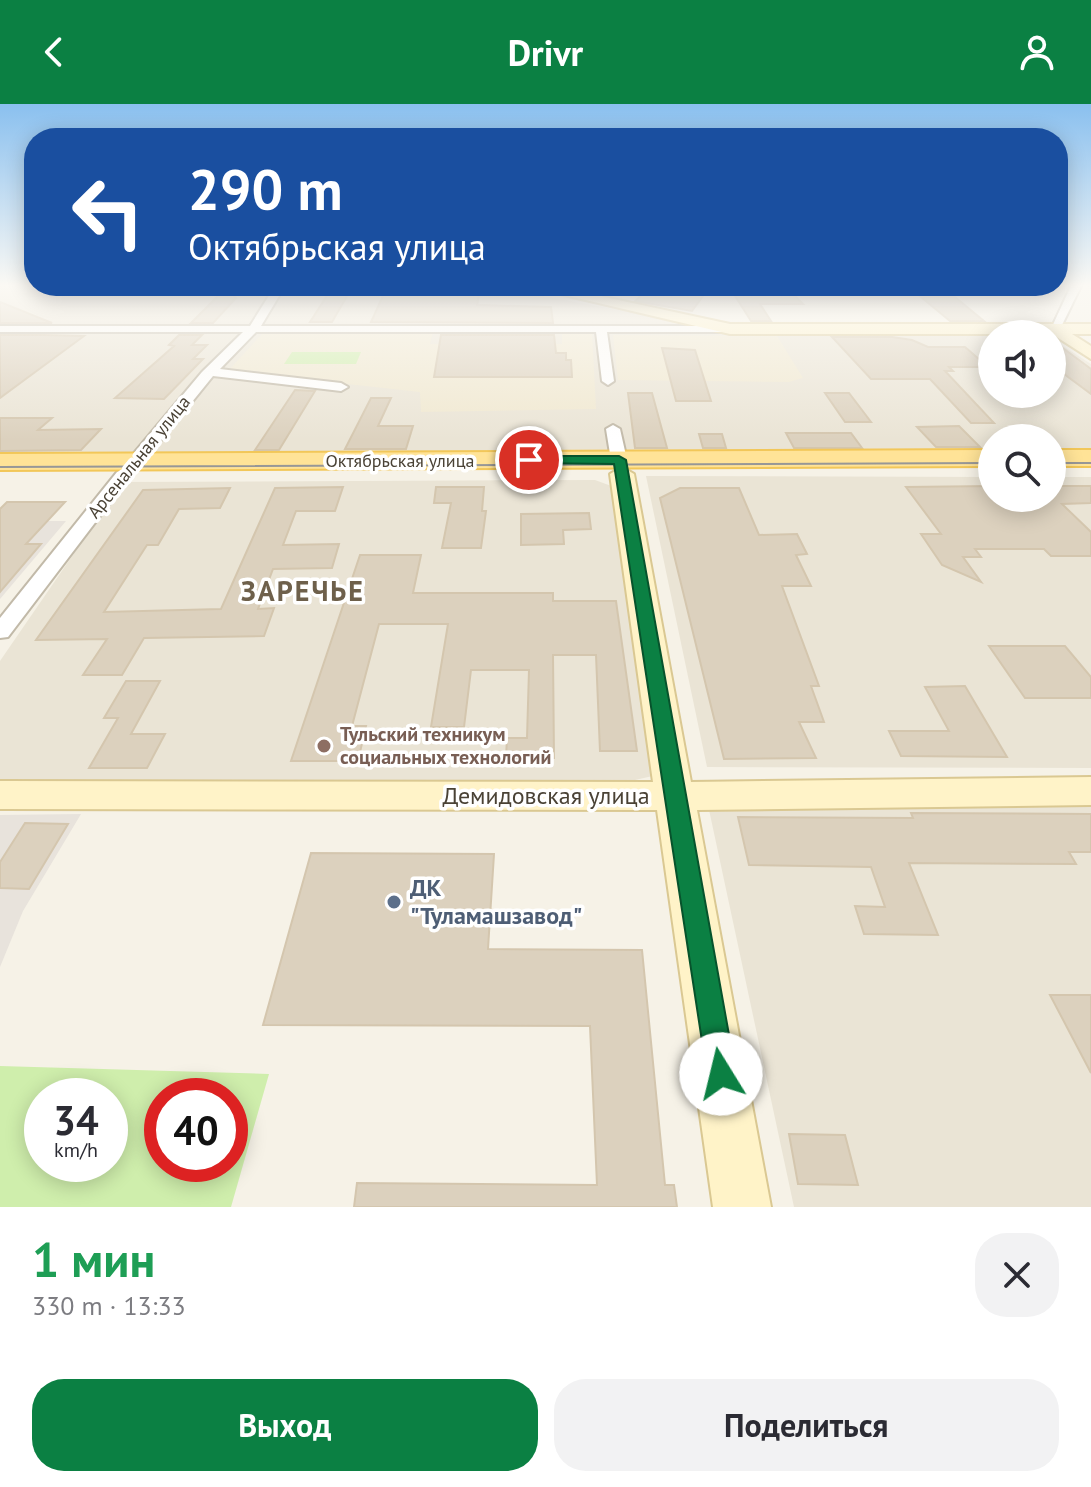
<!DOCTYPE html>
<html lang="ru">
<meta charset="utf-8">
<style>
:root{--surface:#fff;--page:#f2f2f3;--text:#2b2b33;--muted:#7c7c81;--accent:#0b8043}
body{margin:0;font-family:"PT Sans",sans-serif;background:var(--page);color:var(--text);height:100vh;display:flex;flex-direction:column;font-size:30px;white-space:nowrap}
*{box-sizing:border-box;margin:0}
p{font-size:26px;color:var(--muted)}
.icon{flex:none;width:44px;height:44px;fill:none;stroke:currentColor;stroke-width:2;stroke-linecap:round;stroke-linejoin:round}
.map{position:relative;height:1103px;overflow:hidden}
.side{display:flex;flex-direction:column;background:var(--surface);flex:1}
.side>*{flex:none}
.top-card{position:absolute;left:24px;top:24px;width:1044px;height:168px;border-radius:32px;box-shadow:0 4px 20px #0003;background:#1a4fa0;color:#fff;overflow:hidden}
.fabs{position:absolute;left:978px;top:216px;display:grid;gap:16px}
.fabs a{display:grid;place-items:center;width:88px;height:88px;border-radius:50%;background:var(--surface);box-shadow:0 4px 20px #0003;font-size:40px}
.speed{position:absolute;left:24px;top:974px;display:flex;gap:16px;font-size:40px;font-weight:700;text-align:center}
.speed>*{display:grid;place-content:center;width:104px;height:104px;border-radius:50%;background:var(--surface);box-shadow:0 4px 20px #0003;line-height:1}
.speed small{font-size:20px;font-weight:400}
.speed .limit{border:12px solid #d22;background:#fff;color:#111}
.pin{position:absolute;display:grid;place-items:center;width:68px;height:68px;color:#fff;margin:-34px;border:4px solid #fff;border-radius:50%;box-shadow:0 2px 8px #0007}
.me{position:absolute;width:88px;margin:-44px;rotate:351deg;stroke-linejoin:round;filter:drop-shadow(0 0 6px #0008)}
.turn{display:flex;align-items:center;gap:28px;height:168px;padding:0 32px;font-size:36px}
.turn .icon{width:104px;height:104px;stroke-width:2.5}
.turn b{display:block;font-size:56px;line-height:68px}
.round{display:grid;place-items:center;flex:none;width:84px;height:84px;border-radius:32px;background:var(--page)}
.summary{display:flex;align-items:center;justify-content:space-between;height:136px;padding:0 32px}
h1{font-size:48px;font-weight:600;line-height:60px;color:#1e9e55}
.button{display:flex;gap:16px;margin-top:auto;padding:16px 32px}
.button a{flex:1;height:92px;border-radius:32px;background:var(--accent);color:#fff;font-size:32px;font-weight:600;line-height:92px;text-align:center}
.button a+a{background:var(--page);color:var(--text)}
header{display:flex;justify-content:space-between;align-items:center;height:104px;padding:0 32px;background:var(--accent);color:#fff;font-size:36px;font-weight:600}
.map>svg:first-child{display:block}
.residential{fill:#eae4d5}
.industrial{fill:#e8e3dc}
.education{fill:#f0e8d0}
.green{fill:#cfeeac;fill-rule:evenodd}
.building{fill:#dcd1be;stroke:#d4c6ae;stroke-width:2}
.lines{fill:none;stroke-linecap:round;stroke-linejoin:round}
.street-casing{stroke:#c2baa9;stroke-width:4}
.secondary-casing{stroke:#dac892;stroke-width:4}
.primary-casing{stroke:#f2c759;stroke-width:4}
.street{fill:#fff;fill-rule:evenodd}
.secondary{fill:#fff3c8;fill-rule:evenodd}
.primary{fill:#ffe397;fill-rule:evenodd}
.tram{stroke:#979797;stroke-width:2}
.route{fill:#0b8043;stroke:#07532c;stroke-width:2}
.education-dot{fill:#8d6e63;stroke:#fff;stroke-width:3}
.service-dot{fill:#5c6f8a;stroke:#fff;stroke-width:3}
.labels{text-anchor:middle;stroke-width:7;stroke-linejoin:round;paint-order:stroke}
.far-street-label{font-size:18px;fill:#4a4235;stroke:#fff}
.education-label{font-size:20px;font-weight:bold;fill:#785e54;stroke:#fff;text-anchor:start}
.near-street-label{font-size:24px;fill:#4a4235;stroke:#fff}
.near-service-label{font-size:24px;font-weight:bold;fill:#4e5e75;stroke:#fff;text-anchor:start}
.district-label{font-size:28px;font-weight:bold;letter-spacing:2px;fill:#6e604b;stroke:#fff}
</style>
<header><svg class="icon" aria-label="back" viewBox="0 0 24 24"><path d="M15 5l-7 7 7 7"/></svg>Drivr<svg class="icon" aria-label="person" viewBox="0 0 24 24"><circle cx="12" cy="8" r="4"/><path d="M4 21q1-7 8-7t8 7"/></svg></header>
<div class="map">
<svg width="1091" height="1103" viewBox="0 0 1091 1103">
<rect width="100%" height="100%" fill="#f6f2e7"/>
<path class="residential" d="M0,182H488L761,232H992V290H1052V235L1091,260V349L1052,350V334H992V350L0,355Z
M646,372L992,373V394H1052V373H1091V664L707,663Z
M595,376L614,383L657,671L635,676L0,680V557L123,378Z
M708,701H1091V1103H794Z"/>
<path class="industrial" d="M0,417H66L0,495Z
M81,710L23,807L0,863V711Z"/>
<path class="education" d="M264,228H433L430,240H562V228H592L596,305L421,308L420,288L228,267Z
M613,231L777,232L803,274L789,278L618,276Z"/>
<path class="green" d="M292,248H361L356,260H284Z
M0,962L269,970L231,1103H0ZM110,992V1060H42V992ZM230,992V1060H162V992Z"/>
<path class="building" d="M422,182L420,186H456L479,191L477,201L551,203L553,219L371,218L387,183Z
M652,182L657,184H709L692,207L635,197Z
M226,184L236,194L213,219H191Z
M730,184H787L803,200H760L771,217H751Z
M330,187H350L332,218H310Z
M921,193H955L984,217H950Z
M0,198L52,219H0Z
M0,231H43L84,232L0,294Z
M179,231H202L192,241H207L193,255H203L164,295L115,294L174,242L169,241Z
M441,231H554L556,249H566V256H571L572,273H434Z
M832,233H892L912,236L928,243H965L988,263H949L953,267H945L994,319H971L930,275H871Z
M1052,236L1091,265V290L1052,261Z
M662,244L695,246L711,297H676Z
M295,286L315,287L279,346H255Z
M628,289H652L667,344H635Z
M825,289H849L871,318H845Z
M371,294H391L378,322H413L406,345H345Z
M0,314H52L38,326L101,325L81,346L0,347Z
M959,322L980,343H936L917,323Z
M786,329H851L862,344H794Z
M699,330H722L726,344H703Z
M992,382V394H1052V382H1091V399L1062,400L1091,428V452H1051L1044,445H975L981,453H963L981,478L942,461L921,430H941L906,383Z
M343,383L335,407H296L283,441L339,440L332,464L273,465L258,505L274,504L264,532L144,534L122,571H83L107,535L36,536L143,386L230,384L220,404L179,405L158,441H147L104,508L221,505L275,384Z
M436,383H484L482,407H486L481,444H442L451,399H434Z
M680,384H739L759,431L797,430L807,450L796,451L811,482H782L819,582H811L824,618H799L816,654L724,655L660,394Z
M7,398H65L26,440H41L0,488V405Z
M589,409L591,425L563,426L564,440L521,441V410Z
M360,451H421L413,489H553V497H616L637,647H600L596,551H553L554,654H506L507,634H527L529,566H471L464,623H431L448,520H379L352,622H366L358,657H291Z
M989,542H1065L1091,573V594H1025Z
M126,577H160L131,630H165L147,664H89L118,614H104Z
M965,582L1007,653L901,652L889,627H949L925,583Z
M911,709L1091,710V748H1069L1076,760L909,759L938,831L864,830L855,802L885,803L871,763L749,761L738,713L913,714Z
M25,719L68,720L29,785L0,784V758Z
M311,749L494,750L488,845L642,846L665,1081H674L677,1103H354L357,1079L597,1081L590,922L263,921Z
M1050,891H1091V969Z
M789,1030L845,1031L858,1081L798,1080Z"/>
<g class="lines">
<g class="street-casing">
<path id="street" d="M275,182H285L261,222H730L736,225L730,228H607L614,277L608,281L602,277L596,228H256L220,265L341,279L348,283L341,287L213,272L141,361H129V355L202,268L243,228H0V222H250Z
M1071,182H1081L1060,225L1050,227Z
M613,321L620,325L627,356L619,361L611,356L606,325Z
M123,366L131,371L129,374L8,533L0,534V514L117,368Z"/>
</g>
<g class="secondary-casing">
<path id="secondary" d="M526,182H553L730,220H1091V230H1072L1091,242V255L1052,230H730Z
M622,363L634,370L691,678L1091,673V701L697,706L771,1103H713L657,706L0,705V677L653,678L610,370Z"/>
</g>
<g class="primary-casing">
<path id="primary" d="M992,346V362L0,366V350Z
M1052,346H1091V362H1052Z"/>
</g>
<use href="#street" class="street"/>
<use href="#secondary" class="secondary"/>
<use href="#primary" class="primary"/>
<path class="tram" d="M1052,359H1091
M0,363L992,359"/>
</g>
<linearGradient id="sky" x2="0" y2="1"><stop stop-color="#8ac0ef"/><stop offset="0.54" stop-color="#fbf9f4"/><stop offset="1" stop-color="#fbf9f4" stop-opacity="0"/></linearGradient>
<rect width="1091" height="336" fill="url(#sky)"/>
<path class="route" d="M529,352H619L626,356L736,970L732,980L721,984L711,980L707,970L614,360L524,359L523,356Z"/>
<circle class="education-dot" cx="324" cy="642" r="8"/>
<circle class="service-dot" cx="394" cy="798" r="8"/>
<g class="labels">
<g class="far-street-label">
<text transform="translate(139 353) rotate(-51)" y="6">Арсенальная улица</text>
<text x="400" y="363">Октябрьская улица</text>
</g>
<g class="education-label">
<text x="340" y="637">Тульский техникум<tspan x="340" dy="23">социальных технологий</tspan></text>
</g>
<g class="near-street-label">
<text x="546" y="700">Демидовская улица</text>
</g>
<g class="near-service-label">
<text x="410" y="792">ДК<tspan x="410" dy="28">"Туламашзавод"</tspan></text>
</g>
<g class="district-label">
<text x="303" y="497">ЗАРЕЧЬЕ</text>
</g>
</g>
</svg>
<div class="fabs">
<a><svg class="icon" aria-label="sound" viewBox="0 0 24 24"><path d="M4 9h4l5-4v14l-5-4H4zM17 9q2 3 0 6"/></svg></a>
<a><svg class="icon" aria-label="search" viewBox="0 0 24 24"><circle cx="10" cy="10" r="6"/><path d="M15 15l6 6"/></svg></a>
</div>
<div class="speed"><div>34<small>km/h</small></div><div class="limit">40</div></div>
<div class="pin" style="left:529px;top:356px;background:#d93025"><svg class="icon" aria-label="arrive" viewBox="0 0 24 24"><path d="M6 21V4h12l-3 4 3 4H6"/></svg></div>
<svg class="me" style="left:721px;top:970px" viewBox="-20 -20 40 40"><circle r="19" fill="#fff"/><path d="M0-13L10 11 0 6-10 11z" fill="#0b8043"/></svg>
<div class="top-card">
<div class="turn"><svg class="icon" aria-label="left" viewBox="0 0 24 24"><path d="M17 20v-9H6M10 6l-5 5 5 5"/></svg><div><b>290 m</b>Октябрьская улица</div></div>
</div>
</div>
<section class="side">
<div class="summary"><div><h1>1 мин</h1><p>330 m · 13:33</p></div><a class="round"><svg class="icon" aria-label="close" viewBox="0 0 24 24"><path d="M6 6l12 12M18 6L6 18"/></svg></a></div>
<div class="button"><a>Выход</a><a>Поделиться</a></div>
</section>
